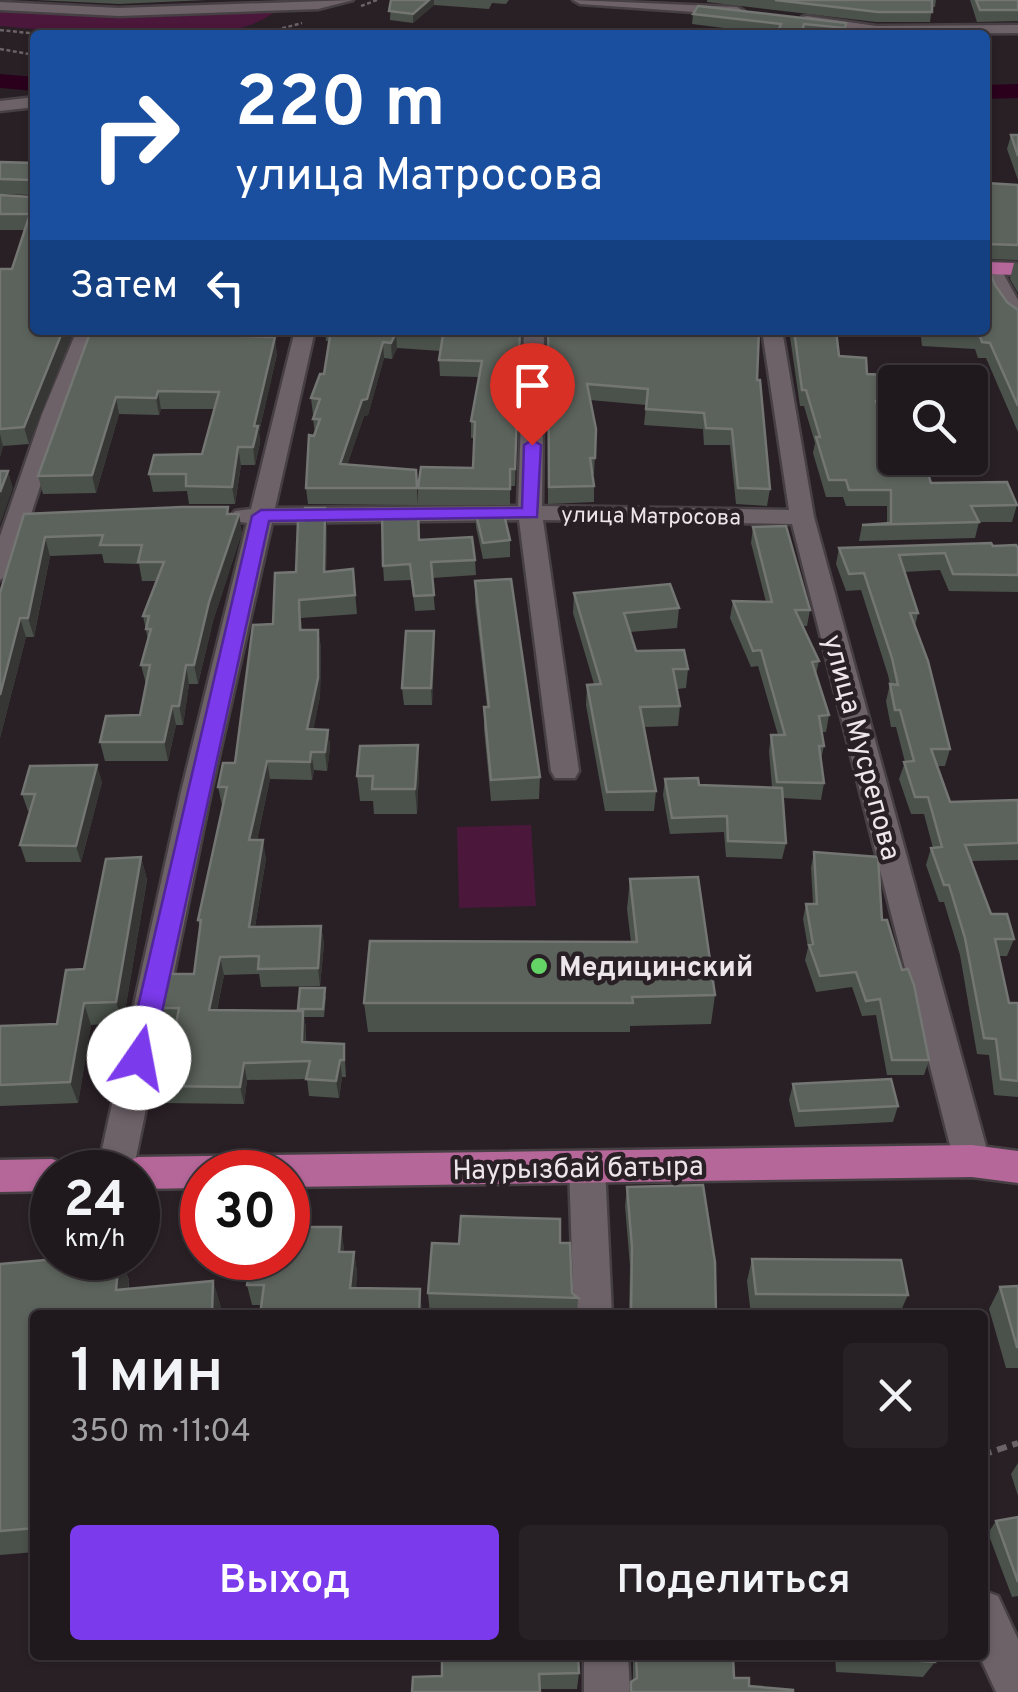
<!DOCTYPE html>
<html lang="ru">
<meta charset="utf-8">
<style>
:root{--surface:#1f181c;--page:#272125;--text:#f1f3f6;--muted:#a1a0a3;--line:#3c373b;--accent:#7c3aed}
body{margin:0;font-family:Overpass,sans-serif;background:var(--page);color:var(--text);height:100vh;display:flex;flex-direction:column;font-size:38px;white-space:nowrap}
*{box-sizing:border-box;margin:0}
p{font-size:32px;color:var(--muted)}
.icon{flex:none;width:55px;height:55px;fill:none;stroke:currentColor;stroke-width:2;stroke-linecap:round;stroke-linejoin:round}
.map{position:relative;flex:1;overflow:hidden}
.panel{position:absolute;left:30px;top:1310px;width:958px;height:350px;display:flex;flex-direction:column;background:var(--surface);border-radius:10px;box-shadow:0 2px 8px #0004,0 0 0 2px var(--line)}
.panel>*{flex:none}
.top-card{position:absolute;left:30px;top:30px;width:960px;height:305px;border-radius:10px;box-shadow:0 2px 8px #0004,0 0 0 2px var(--line);background:#1a4fa0;color:#fff;overflow:hidden}
.tools{position:absolute;left:878px;top:365px;display:grid;gap:20px}
.tools a{display:grid;place-items:center;width:110px;height:110px;border-radius:10px;background:var(--surface);box-shadow:0 2px 8px #0004,0 0 0 2px var(--line);font-size:50px}
.speed{position:absolute;left:30px;top:1150px;display:flex;gap:20px;font-size:50px;font-weight:700;text-align:center}
.speed>*{display:grid;place-content:center;width:130px;height:130px;border-radius:50%;background:var(--surface);box-shadow:0 2px 8px #0004,0 0 0 2px var(--line);line-height:1}
.speed small{font-size:25px;font-weight:400}
.speed .limit{border:15px solid #d22;background:#fff;color:#111}
.pin{position:absolute;display:grid;place-items:center;width:85px;height:85px;color:#fff;margin:-102px -42px;border-radius:50% 50% 50% 0;rotate:-45deg;box-shadow:0 0 10px #0007}
.pin .icon{rotate:45deg}
.me{position:absolute;width:110px;margin:-55px;rotate:12deg;stroke-linejoin:round;filter:drop-shadow(0 0 8px #0008)}
.turn{display:flex;align-items:center;gap:35px;height:210px;padding:0 40px;font-size:45px}
.turn .icon{width:130px;height:130px;stroke-width:2.5}
.turn b{display:block;font-size:70px;line-height:85px}
.then{display:flex;align-items:center;height:95px;padding:0 40px;background:#0003;gap:20px;font-size:38px}
.round{display:grid;place-items:center;flex:none;width:105px;height:105px;border-radius:10px;background:var(--page)}
.overview{display:flex;align-items:center;justify-content:space-between;height:170px;padding:0 40px}
h1{font-size:60px;font-weight:600;line-height:75px}
.primary-button{display:flex;gap:20px;margin-top:auto;padding:20px 40px}
.primary-button a{flex:1;height:115px;border-radius:10px;background:var(--accent);color:#fff;font-size:40px;font-weight:600;line-height:115px;text-align:center}
.primary-button a+a{background:var(--page);color:var(--text)}
.map>svg:first-child{display:block}
.green{fill:#4b173b}
.lines{fill:none;stroke-linecap:round;stroke-linejoin:round}
.river{fill:#2a001d;fill-rule:evenodd}
.minor-casing{stroke:#463f43;stroke-width:5}
.major-casing{stroke:#463f43;stroke-width:5}
.path-far1{stroke:#6a6267;stroke-width:2.5;stroke-dasharray:4 2.5;stroke-linecap:butt}
.path{stroke:#6a6267;stroke-width:6;stroke-dasharray:10 6;stroke-linecap:butt}
.minor{fill:#6d6268;fill-rule:evenodd}
.major{fill:#b6679a;fill-rule:evenodd}
.wall{fill:#4b524b}
.shaded-wall{fill:#363735}
.building{fill:#5c625c;stroke:#737672;stroke-width:2.5}
.route{fill:#7c3aed;stroke:#51269a;stroke-width:2.5}
.poi-dot{fill:#64d467;stroke:#292025;stroke-width:4}
.labels{text-anchor:middle;stroke-width:9;stroke-linejoin:round;paint-order:stroke}
.far-street-label{font-size:22px;fill:#ece5e9;stroke:#292025}
.street-label{font-size:28px;fill:#ece5e9;stroke:#292025}
.poi-label{font-size:28px;font-weight:bold;fill:#ece5e9;stroke:#292025;text-anchor:start}
</style>
<div class="map">
<svg width="1018" height="1692" viewBox="0 0 1018 1692">
<rect width="100%" height="100%" fill="#292025"/>
<path class="green" d="M0,6L130,13L257,7L276,11C224,54 68,31 0,26Z
M531,825L536,906L459,908L457,827Z"/>
<g class="lines">
<path class="river" d="M0,74L35,77V91L0,88Z
M1018,84V98L985,99V85Z"/>
<g class="minor-casing">
<path id="minor" d="M353,0L318,9L119,16L0,10V2L119,8Z
M573,0L737,7L744,11L737,15L580,4Z
M807,16L876,26L1018,25V33L876,34L802,23V17Z
M35,97V107L0,111V101Z
M991,262L998,264L1018,300V325C1001,318 985,282 985,264Z
M77,330H97L64,414L12,572L0,580V536L42,414Z
M295,330H315L275,508L518,506L524,330H544L542,506L789,510L762,330H782L814,517L990,1161L985,1172L972,1177L959,1172L954,1161L792,524L543,520L579,771L575,778H555L551,771L519,520L272,523L211,792L133,1172H97L181,792L247,523L235,521L231,516L235,511L251,509Z
M587,1151L600,1156L605,1167L612,1315H574L569,1167L574,1156Z
M982,1590L998,1596L1018,1639V1692H996L979,1655H982Z
M584,1655H628L630,1692H584Z"/>
</g>
<g class="major-casing">
<path id="major" d="M985,262L1018,263V275L985,274Z
M972,1145L1018,1151V1183L972,1177L288,1187V1172H202V1188L138,1189V1172H120L125,1162L138,1157Z
M52,1159L65,1164L69,1172H52V1191L0,1192V1160Z"/>
</g>
<path class="path-far1" d="M361,6L377,0
M0,30L48,35
M257,35L302,23
M0,49L35,55"/>
<path class="path" d="M982,1455L1018,1443"/>
<use href="#minor" class="minor"/>
<use href="#major" class="major"/>
</g>
<path class="wall" d="M36,0H207L119,4Z
M391,0H509L506,4L492,3L489,9L434,5L413,23L390,20Z
M707,0H936L935,7H932L930,22H876L707,2Z
M970,0H1018V21L977,22Z
M693,14L846,23L844,35H779L692,24Z
M1011,135H1018V180L1007,149Z
M0,162L35,163L29,444L3,446L0,457V269H12L25,230H0V195L31,197L33,195L0,194Z
M985,179L987,183L1018,185V260L985,259L995,285L1007,302L1018,310V432L986,358H978L975,349L922,346L921,337L913,336L912,330H985Z
M1014,263H1018V293L1010,279Z
M91,330H170V333L277,354L259,432L260,443L255,465H241L235,504H189L187,491L153,492L149,474L202,454L214,409H161L159,415L119,414L96,493L43,494L38,476Z
M325,330H520L515,486H510V505H418V488L473,468L475,438H471V421L479,377L440,376L439,360L441,351L397,348L392,359L384,358L368,415L364,416L347,465L416,470L418,505L308,504L306,488L315,434L313,419L315,415H313L311,398L324,374L329,341H326Z
M548,330L757,380L770,489L767,506L736,504L730,445H704L703,429L644,425L646,405L590,400L596,429L594,474H592L594,486V502L548,504Z
M789,330H836L839,356L867,374L892,401L889,417H881L891,449L931,483L1017,505L1012,522H979L975,538L859,541L862,525L887,523V506H846L843,497H826L813,453L815,443L804,406H800Z
M475,510L510,540V557L483,559L476,527Z
M24,514H229L242,532L213,621L198,684H189L183,725H176L168,761H105L100,742L140,715L146,684L141,665L148,640L143,616L156,581H142L139,564L104,563L102,554L50,556L34,637H26L0,738V593Z
M327,526L326,571L353,569L357,614L301,618L302,630H318L321,648L320,696L313,730H328L330,748L327,771L314,770L312,780L270,779L257,840L266,858L255,927L321,926L324,944L320,986L261,987L259,974L224,975L217,1010L298,1011L300,988L326,996L324,1017H304L306,1028V1043L344,1044L346,1077H342L339,1098L309,1096L307,1079L247,1080L244,1104L162,1103L156,1086L169,1063L176,1026H167L162,1008L194,974L200,928L198,920L223,805H222L218,787L235,763L273,624L296,572Z
M753,527L810,610L807,626H802L819,661L816,674L829,715L826,732H821L824,746L821,759L824,783L821,800L783,798L786,843L782,859L726,857L724,832L670,834L663,795L665,779L699,785L772,787L769,751L771,735H778L758,666L751,667L730,618L733,601L766,602L751,543Z
M993,546L1018,548V592L949,591L940,570L904,572L918,613L915,626L950,749L945,766H937L950,802L1018,800V860L971,861L991,914L1014,939L1007,956H999L1009,1003H1018V1097L994,1095L989,1055L977,1054L960,955L944,902H939L926,865L931,848H933L924,814H911L899,779L905,762L896,727H891L886,701L890,684L888,675L861,590L846,591L836,564L839,548Z
M475,560L476,575L432,578L435,610L415,611L411,580L384,581L383,566Z
M475,581L540,777L539,799L491,801L484,729V707H487L475,602Z
M574,593L679,608L677,628L630,632L636,651L688,669L686,688L677,689L680,706L678,726L644,727L656,791L654,811H605L586,705L587,685L594,684L573,613Z
M434,631L432,705H404L402,688Z
M418,745L419,771L417,814H374L373,801H360L357,776Z
M102,782L81,862H26L20,845L30,811H28L22,794Z
M814,852L882,920L929,1060L924,1075H887L876,1015L862,1016L852,987L816,992L805,960L808,948L803,919L806,904H813L811,868Z
M141,857L147,880L123,1023L91,1025L78,1103L0,1106V1026L57,1024Z
M630,879L715,995L711,1024L630,1026V1032H368L364,1003L631,942L627,909Z
M793,1084L898,1106L893,1122L795,1127L789,1100Z
M627,1187L716,1315H629L630,1266L625,1206Z
M303,1227H341L344,1252H354L357,1272L356,1288L420,1289L422,1315H260L262,1305H252L247,1285Z
M560,1243L572,1293L578,1298L577,1315H430L428,1293L459,1244Z
M68,1258H121L129,1280V1289L213,1281L221,1308V1315H35V1552L0,1555V1264Z
M752,1259L908,1295L899,1315H751L747,1281Z
M1018,1286V1368H1006L989,1309L1000,1287Z
M1018,1463V1496L1011,1474Z
M1018,1517V1596L1012,1597L988,1533L996,1521Z
M633,1655H733L734,1678L749,1686L793,1692H629L631,1682L633,1680Z
M835,1655H934L935,1662L923,1677L836,1672Z
M579,1673L577,1689H540L413,1677Z"/>
<path class="shaded-wall" d="M429,0H434V5L413,23V14Z
M63,330H74L29,444L24,427Z
M396,333L397,348L392,359L391,343Z
M275,337L277,354L259,432L260,443L255,465L253,447L254,426Z
M383,342L384,358L368,415L364,416L342,481L340,464Z
M158,391L161,409L159,415L156,398Z
M116,397L119,414L96,493L92,475Z
M0,434L3,446L0,457Z
M238,447L241,465L235,504L232,487Z
M8,471L13,488L0,525V492Z
M325,508L327,526L326,590L324,572Z
M239,514L242,532L213,621L198,684L194,665L209,602Z
M45,537L50,556L34,637L28,618Z
M20,618L26,637L0,738V695Z
M318,630L321,648L320,696L310,748L307,729Z
M434,631L435,648L432,705L431,688Z
M186,665L189,684L183,725L179,706Z
M172,706L176,725L168,761L164,742Z
M328,730L330,748L327,771L325,752Z
M418,745L419,771L417,814L415,789Z
M311,752L314,770L312,780L310,762Z
M267,761L270,779L253,858L249,840Z
M97,765L102,782L81,862L76,846Z
M263,840L266,858L252,945L249,927Z
M141,857L147,880L123,1023L116,1002Z
M321,926L324,944L320,986L318,968Z
M220,957L224,975L213,1028L209,1010Z
M84,1003L91,1025L78,1103L70,1082Z
M303,1011L306,1028L304,1060L302,1042Z
M340,1060L342,1077L339,1098L336,1081Z
M244,1063L247,1080L244,1104L240,1087Z
M341,1227L344,1248L342,1272L339,1252Z
M354,1252L357,1272L354,1308L350,1288Z
M119,1258H121L129,1280L127,1315L116,1290Z
M213,1281L221,1308V1315H212Z
M420,1289L422,1315H419Z"/>
<path class="building" d="M391,0H429L413,14L389,11Z
M775,0H932V12H878Z
M976,0H1018V10H980Z
M698,6L846,23L845,28L804,24L802,31L779,29L781,24L693,14Z
M1011,135H1018V156Z
M0,162L35,163V193L32,180L0,179Z
M985,179L987,183L1018,185V245L986,244L985,257Z
M35,193V330H63L24,427L0,429V269H12L30,214H0V195L31,197Z
M985,259L995,285L1007,302L1018,310V406L990,343L982,342L979,333L926,330H985Z
M91,330H167L166,333L275,337L254,426H258L253,447H238L232,487L186,486V474H149L154,455L202,454L219,392L158,391L156,398L116,397L92,475L38,476Z
M331,330H520L515,469H510V489L418,488L421,467L473,468L475,422L471,421L482,361L439,360L443,335L396,333L391,343L383,342L367,399L362,400L340,464L416,470L417,488H306L309,435L314,436L320,419H313L320,399L311,398L320,374H324Z
M548,330H759L757,380H760L770,489L738,488L732,429L706,428L704,413L646,409L648,389L587,384L596,429L595,458H590L594,486L549,487Z
M794,330H836L839,356L866,358L867,374L887,375L892,401H876L891,449H895V458H923L931,483L1007,482L1017,505L971,506L979,522L862,525L891,523V490H849L846,480H829L816,437H820L806,390H802Z
M0,471H8L0,492Z
M182,507H228L227,514H239L209,602L194,665H186L179,706H172L164,742H100L106,716L140,715L150,665H141L151,629H146L149,616H143L164,562H138L142,545H100L103,535L45,537L28,618H20L0,695V593L24,514Z
M305,508H325L324,572L353,569L355,595L299,600L300,630H318V678L307,729L328,730L325,752H311L310,762L267,761L249,840H263L249,927L321,926L318,968L258,969L259,956L220,957L209,1010L303,1011L302,1042L344,1044V1060H340L336,1081L306,1079L310,1061L244,1063L240,1087L156,1086L161,1063H169L179,1008H162L169,974H194L201,920H198L227,787H218L223,763H235L253,625L273,624L275,573L296,572L298,521H304Z
M475,510H503L510,540L483,543Z
M382,511H418L419,540L472,537L475,560L431,562L434,595L414,596L410,564L383,566Z
M786,526L810,610H795L819,661L812,662L829,715L819,716L824,746H819L824,783L777,782L771,735H785L761,650L753,651L733,601L772,602L753,527Z
M991,543L993,546L1016,545L1018,548V575L953,574L945,553L899,555L918,613H910L928,661L950,749H931L950,802L1018,800V843L965,845L991,914H1007L1014,939H995L1009,1003H1018V1081L1001,1079L996,1039L984,1038L965,938L949,885H944L931,848L942,847L928,797H915L904,762L914,761L900,710H895L890,684L898,685L892,658L864,573L849,574L839,548Z
M511,579L540,777L491,780L484,707H489L475,581Z
M670,584L679,608L624,613L636,651L684,650L688,669H673L680,706L640,707L656,791L607,792L587,685L601,684L574,593Z
M406,631H434L431,688H402Z
M418,745L415,789H372L373,776H357L360,746Z
M97,765L76,846L20,845L35,794H22L30,766Z
M698,778L699,785L782,788L786,843L728,841L727,816L672,818L665,779Z
M814,852L878,857L882,920H887L902,970L908,969L914,985L929,1060H892L880,999L866,1001L856,972L820,976L809,945L813,944L806,904H817Z
M141,857L116,1002L84,1003L70,1082L0,1085V1026L57,1024L66,970L84,969L106,859Z
M698,877L715,995L632,997L633,1003H364L370,941L637,942L630,879Z
M300,988H325L323,1009H298Z
M891,1079L898,1106L799,1111L793,1084Z
M703,1185L715,1262L716,1315L657,1313V1315H631L632,1247L627,1187Z
M288,1215H301L300,1227H341L339,1252H354L350,1288L420,1289L419,1315H260L264,1285H247L251,1258H288Z
M461,1216L560,1219V1243H570L572,1293L578,1298L428,1293L432,1243L459,1244Z
M68,1258H119L116,1290L213,1281L212,1315H35V1528L0,1531V1264Z
M752,1259L901,1260L908,1295L756,1294Z
M1018,1286V1347H1017L1000,1287Z
M1018,1517V1582L996,1521Z
M442,1655H578L579,1673L539,1674L540,1692H412L413,1677L442,1676Z
M636,1655H733L734,1678H749V1686L793,1690V1692H631V1682L637,1678Z
M845,1655H934L935,1662L845,1656Z"/>
<path class="route" d="M532,440L541,445L537,517L269,521L152,1058L148,1066L139,1069L130,1066L126,1058L252,516L261,510L522,508L524,445Z"/>
<circle class="poi-dot" cx="539" cy="966" r="10"/>
<g class="labels">
<g class="far-street-label">
<text transform="translate(651 515) rotate(1)" y="8">улица Матросова</text>
</g>
<g class="street-label">
<text transform="translate(863 747) rotate(75)" y="10">улица Мусрепова</text>
<text transform="translate(578 1167) rotate(-1)" y="10">Наурызбай батыра</text>
</g>
<g class="poi-label">
<text x="559" y="976">Медицинский</text>
</g>
</g>
</svg>
<div class="tools">
<a><svg class="icon" aria-label="search" viewBox="0 0 24 24"><circle cx="10" cy="10" r="6"/><path d="M15 15l6 6"/></svg></a>
</div>
<div class="speed"><div>24<small>km/h</small></div><div class="limit">30</div></div>
<div class="pin" style="left:532px;top:445px;background:#d93025"><svg class="icon" aria-label="arrive" viewBox="0 0 24 24"><path d="M6 21V4h12l-3 4 3 4H6"/></svg></div>
<svg class="me" style="left:139px;top:1058px" viewBox="-20 -20 40 40"><circle r="19" fill="#fff"/><path d="M0-13L10 11 0 6-10 11z" fill="#7c3aed"/></svg>
<div class="top-card">
<div class="turn"><svg class="icon" aria-label="right" viewBox="0 0 24 24"><path d="M7 20v-9h11M14 6l5 5-5 5"/></svg><div><b>220 m</b>улица Матросова</div></div>
<div class="then">Затем<svg class="icon" aria-label="left" viewBox="0 0 24 24"><path d="M17 20v-9H6M10 6l-5 5 5 5"/></svg></div>
</div>
<section class="panel">
<div class="overview"><div><h1>1 мин</h1><p>350 m · 11:04</p></div><a class="round"><svg class="icon" aria-label="close" viewBox="0 0 24 24"><path d="M6 6l12 12M18 6L6 18"/></svg></a></div>
<div class="primary-button"><a>Выход</a><a>Поделиться</a></div>
</section>
</div>
